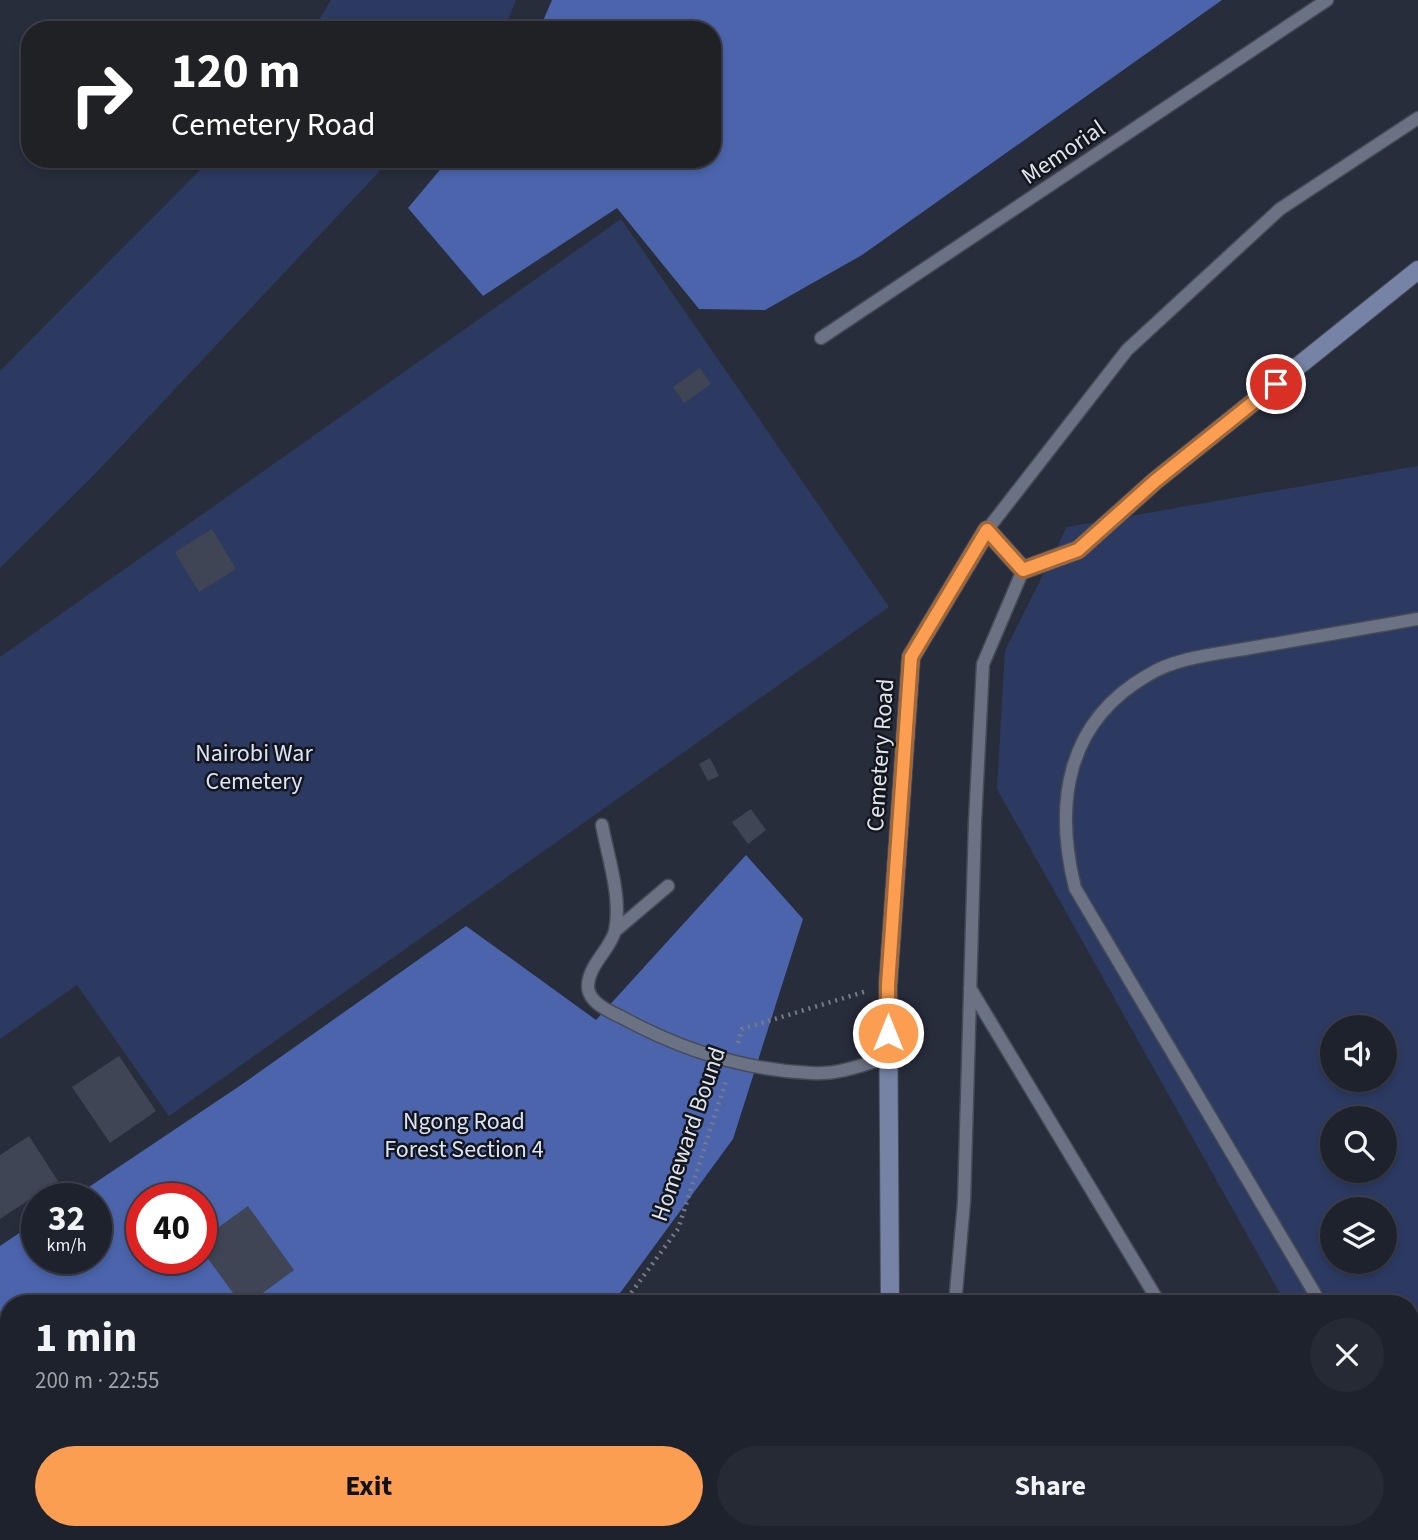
<!DOCTYPE html>
<meta charset="utf-8">
<style>
:root{--surface:#1e222d;--page:#262a35;--text:#f1f3f6;--muted:#a1a4aa;--line:#3c3f49;--accent:#fb9e51}
body{margin:0;font-family:"Source Sans 3",sans-serif;background:var(--page);color:var(--text);height:100vh;display:flex;flex-direction:column;font-size:26px;white-space:nowrap}
*{box-sizing:border-box;margin:0}
p{font-size:23px;color:var(--muted)}
.icon{flex:none;width:38px;height:38px;fill:none;stroke:currentColor;stroke-width:2;stroke-linecap:round;stroke-linejoin:round}
.map{position:relative;flex:1;overflow:hidden}
.details{position:absolute;left:0px;top:1295px;width:1419px;height:245px;display:flex;flex-direction:column;background:var(--surface);border-radius:28px 28px 0 0;box-shadow:0 4px 10px #0003,0 0 0 2px var(--line)}
.details>*{flex:none}
.guide{position:absolute;left:21px;top:21px;width:700px;height:147px;border-radius:28px;box-shadow:0 4px 10px #0003,0 0 0 2px var(--line);background:#202124;color:#fff;overflow:hidden}
.controls{position:absolute;left:1320px;top:1015px;display:grid;gap:14px}
.controls a{display:grid;place-items:center;width:77px;height:77px;border-radius:50%;background:var(--surface);box-shadow:0 4px 10px #0003,0 0 0 2px var(--line);font-size:35px}
.speed{position:absolute;left:21px;top:1183px;display:flex;gap:14px;font-size:35px;font-weight:700;text-align:center}
.speed>*{display:grid;place-content:center;width:91px;height:91px;border-radius:50%;background:var(--surface);box-shadow:0 4px 10px #0003,0 0 0 2px var(--line);line-height:1}
.speed small{font-size:18px;font-weight:400}
.speed .limit{border:10px solid #d22;background:#fff;color:#111}
.pin{position:absolute;display:grid;place-items:center;width:60px;height:60px;color:#fff;margin:-30px;border:4px solid #fff;border-radius:50%;box-shadow:0 2px 7px #0007}
.me{position:absolute;width:77px;margin:-38px;rotate:0deg;stroke-linejoin:round;filter:drop-shadow(0 0 5px #0008)}
.turn{display:flex;align-items:center;gap:24px;height:147px;padding:0 35px;font-size:32px}
.turn .icon{width:91px;height:91px;stroke-width:2.5}
.turn b{display:block;font-size:49px;line-height:60px}
.round{display:grid;place-items:center;flex:none;width:74px;height:74px;border-radius:37px;background:var(--page)}
.summary{display:flex;align-items:center;justify-content:space-between;height:119px;padding:0 35px}
h1{font-size:42px;font-weight:700;line-height:52px}
.button{display:flex;gap:14px;margin-top:auto;padding:14px 35px}
.button a{flex:1;height:80px;border-radius:42px;background:var(--accent);color:#111;font-size:28px;font-weight:700;line-height:80px;text-align:center}
.button a+a{background:var(--page);color:var(--text)}
.map>svg:first-child{display:block}
.green{fill:#2c3a62;fill-rule:evenodd}
.forest{fill:#4b64ac;fill-rule:evenodd}
.building{fill:#3f4555}
.lines{fill:none;stroke-linecap:round;stroke-linejoin:round}
.lane-casing{stroke:#464b58;stroke-width:15}
.secondary-casing{stroke:#464b58;stroke-width:20}
.path{stroke:#777b88;stroke-width:4.5;stroke-dasharray:2 5;stroke-linecap:butt}
.lane{stroke:#6b7283;stroke-width:12}
.secondary{stroke:#7683a6;stroke-width:18}
.route-casing{stroke:#a36735;stroke-width:18}
.route{stroke:#fb9e51;stroke-width:12}
.labels{text-anchor:middle;stroke-width:5;stroke-linejoin:round;paint-order:stroke}
.street-label{font-size:24px;fill:#e0e4ed;stroke:#13161c}
.park-label{font-size:24px;fill:#dbe3f8;stroke:#13161c}
</style>
<div class="map">
<svg width="1418" height="1540" viewBox="0 0 1418 1540">
<rect width="100%" height="100%" fill="#282d3c"/>
<path class="green" d="M331,0H516L504,30H313Z
M211,159H391L96,473L0,568V371Z
M621,219L889,607L169,1116L77,985L0,1039V657Z
M1418,466V1539L1410,1525V1304H1286L997,789L1005,651L1067,527ZM1332,1027H1384V1080H1332ZM1332,1118H1384V1171H1332ZM1332,1209H1384V1262H1332Z"/>
<path class="forest" d="M552,0H1222L862,255L765,310L699,309L617,208L483,296L408,208L449,159H712V30H539Z
M746,855L803,919L733,1139L612,1304H9V1531H447L440,1540H0V1246L37,1221V1258H96V1199H71L241,1085L466,926L596,1020ZM142,1199H201V1258H142Z"/>
<path class="building" d="M700,368L711,384L684,403L673,387Z
M212,529L236,569L199,592L175,552Z
M710,758L719,776L708,781L699,764Z
M751,809L766,830L748,844L732,822Z
M119,1056L156,1111L110,1143L72,1087Z
M29,1136L58,1181L0,1219V1155Z
M248,1206L294,1270L248,1304H241L201,1249V1240Z"/>
<g class="lines">
<g class="lane-casing">
<path id="lane" d="M821,338L1327,0
M987,530L1127,350L1280,209L1418,118
M602,825C608,858 622,897 615,931C610,950 587,966 588,988C590,1004 611,1012 623,1018C680,1049 745,1070 811,1073C837,1075 863,1065 888,1057
M615,931L668,886
M970,988L1160,1304
M955,1304L964,1202L975,822L983,664L1023,570
M1321,1304L1075,888C1054,803 1066,722 1148,675C1177,657 1217,654 1250,648C1306,638 1362,629 1418,619
M1410,1455L1418,1468
M1296,1531L1302,1540
M935,1540L936,1531"/>
</g>
<g class="secondary-casing">
<path id="secondary" d="M890,1304L888,985L911,657L987,530L1023,570L1078,550L1155,481L1418,270
M889,1540L890,1531"/>
</g>
<path class="path" d="M738,1043L742,1029L867,991
M623,1304L678,1229L727,1078
M426,1540L435,1531"/>
<use href="#lane" class="lane"/>
<use href="#secondary" class="secondary"/>
</g>
<g class="lines">
<g class="route-casing">
<path id="route" d="M888,1033V985L911,657L987,530L1023,570L1078,550L1155,481L1276,384"/>
</g>
<use href="#route" class="route"/>
</g>
<g class="labels">
<g class="street-label">
<text transform="translate(1063 152) rotate(-34)" y="8">Memorial</text>
<text transform="translate(880 755) rotate(-86)" y="8">Cemetery Road</text>
<text transform="translate(688 1134) rotate(-71)" y="8">Homeward Bound</text>
</g>
<g class="park-label">
<text x="254" y="761">Nairobi War<tspan x="254" dy="28">Cemetery</tspan></text>
<text x="464" y="1129">Ngong Road<tspan x="464" dy="28">Forest Section 4</tspan></text>
</g>
</g>
</svg>
<div class="controls">
<a><svg class="icon" aria-label="sound" viewBox="0 0 24 24"><path d="M4 9h4l5-4v14l-5-4H4zM17 9q2 3 0 6"/></svg></a>
<a><svg class="icon" aria-label="search" viewBox="0 0 24 24"><circle cx="10" cy="10" r="6"/><path d="M15 15l6 6"/></svg></a>
<a><svg class="icon" aria-label="layers" viewBox="0 0 24 24"><path d="M12 4l9 5-9 5-9-5zM3 14l9 5 9-5"/></svg></a>
</div>
<div class="speed"><div>32<small>km/h</small></div><div class="limit">40</div></div>
<div class="pin" style="left:1276px;top:384px;background:#d93025"><svg class="icon" aria-label="arrive" viewBox="0 0 24 24"><path d="M6 21V4h12l-3 4 3 4H6"/></svg></div>
<svg class="me" style="left:888px;top:1033px" viewBox="-20 -20 40 40"><circle r="17" fill="#fb9e51" stroke="#fff" stroke-width="3"/><path d="M0-11L8 9 0 5-8 9z" fill="#fff"/></svg>
<div class="guide">
<div class="turn"><svg class="icon" aria-label="right" viewBox="0 0 24 24"><path d="M7 20v-9h11M14 6l5 5-5 5"/></svg><div><b>120 m</b>Cemetery Road</div></div>
</div>
<section class="details">
<div class="summary"><div><h1>1 min</h1><p>200 m · 22:55</p></div><a class="round"><svg class="icon" aria-label="close" viewBox="0 0 24 24"><path d="M6 6l12 12M18 6L6 18"/></svg></a></div>
<div class="button"><a>Exit</a><a>Share</a></div>
</section>
</div>
